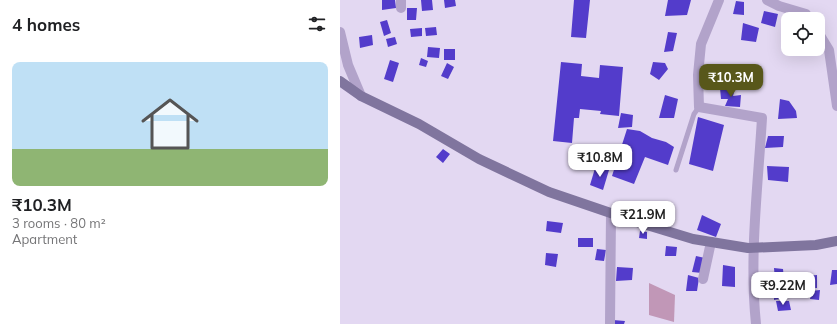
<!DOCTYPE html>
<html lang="en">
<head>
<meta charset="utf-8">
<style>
  :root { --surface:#fff; --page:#f6f6f6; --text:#202124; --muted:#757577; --accent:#58571a }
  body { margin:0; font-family:Mulish,sans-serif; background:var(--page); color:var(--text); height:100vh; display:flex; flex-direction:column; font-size:15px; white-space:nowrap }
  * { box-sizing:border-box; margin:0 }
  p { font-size:13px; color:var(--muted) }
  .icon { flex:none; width:22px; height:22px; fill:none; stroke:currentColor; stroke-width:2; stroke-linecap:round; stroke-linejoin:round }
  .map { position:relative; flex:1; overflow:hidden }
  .panel { display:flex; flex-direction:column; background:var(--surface); width:340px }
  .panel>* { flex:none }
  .tools { position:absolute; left:441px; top:12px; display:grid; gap:8px }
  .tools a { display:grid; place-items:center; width:44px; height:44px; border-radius:8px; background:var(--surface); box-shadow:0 4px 16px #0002; font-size:20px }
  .price { position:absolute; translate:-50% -34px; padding:0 9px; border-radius:8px; background:#fff; color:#222; font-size:13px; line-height:26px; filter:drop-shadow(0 1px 2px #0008) }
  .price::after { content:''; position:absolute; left:50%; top:24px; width:12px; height:9px; margin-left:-6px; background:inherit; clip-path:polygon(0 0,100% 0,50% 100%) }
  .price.on { background:var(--accent); color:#fff }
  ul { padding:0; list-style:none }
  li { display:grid; align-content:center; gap:8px; height:212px; padding:0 12px }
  li span { display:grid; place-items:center; height:124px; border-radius:8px; color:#555 }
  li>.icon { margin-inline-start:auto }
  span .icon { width:72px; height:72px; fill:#fffc; stroke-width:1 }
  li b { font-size:17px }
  h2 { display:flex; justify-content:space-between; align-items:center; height:48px; padding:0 12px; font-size:17px }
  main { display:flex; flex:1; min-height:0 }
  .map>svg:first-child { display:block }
  .green { fill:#c197b7 }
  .building { fill:#533ccb }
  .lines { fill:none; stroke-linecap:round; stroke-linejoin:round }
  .lane { stroke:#b2a3ca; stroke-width:5 }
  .street { stroke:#b2a3ca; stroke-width:10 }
  .secondary { stroke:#80759e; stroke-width:10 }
</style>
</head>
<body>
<main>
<section class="panel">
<h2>4 homes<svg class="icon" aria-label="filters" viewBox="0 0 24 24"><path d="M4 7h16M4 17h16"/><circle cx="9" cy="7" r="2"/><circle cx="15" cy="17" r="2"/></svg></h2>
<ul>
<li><span style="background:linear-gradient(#bfe0f5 70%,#8fb573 0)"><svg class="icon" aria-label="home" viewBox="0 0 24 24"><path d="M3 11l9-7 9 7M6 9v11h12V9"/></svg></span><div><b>₹10.3M</b><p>3 rooms · 80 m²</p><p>Apartment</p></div></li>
</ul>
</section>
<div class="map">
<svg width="497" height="324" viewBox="0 0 497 324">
  <rect width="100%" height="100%" fill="#e3d8f2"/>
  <!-- green -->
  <path class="green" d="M309 283 335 295 334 322 309 315Z"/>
  <!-- building -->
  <path class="building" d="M42 0H55L56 8 42 10Z
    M81 0H92L93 10 82 11Z
    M104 0H115L116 6 105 8Z
    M234 0H250L246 38 231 37Z
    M328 0H351L347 15 325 16Z
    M396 1 404 2V15L393 14Z
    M67 8H77L76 20H67Z
    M424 11 438 14 435 27 421 23Z
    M47 20 51 33 44 36 40 22Z
    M403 23 419 28 416 42 401 40Z
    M96 27 97 35 86 36 85 28Z
    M82 28V36L71 37 70 29Z
    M328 32 337 33 333 51 324 52Z
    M32 35 33 45 20 48 19 37Z
    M55 37 57 44 48 47 46 39Z
    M88 47 100 48 99 58 87 57Z
    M104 49H115V60H104Z
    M81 58 88 61 86 67 79 65Z
    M50 60 59 63 53 82 44 79Z
    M221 62 242 64 241 76 259 78 260 65 283 67 279 116 260 114 261 111 240 109 239 118H234L232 143 213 141Z
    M313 62 325 63 328 69 319 80 310 74Z
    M107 63 114 67 108 79 101 76Z
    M380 88 395 89 393 96 401 95 400 107 385 106 388 99H381Z
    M325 95 338 99 334 118H319Z
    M440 99 449 101 456 111 457 118 438 119Z
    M281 113 293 115 292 127 278 128Z
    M358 117 384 125 373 171 349 164Z
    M287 129 300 131 312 138 326 142 334 147 328 165 305 157 294 184 272 176Z
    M428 136H444L443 147 425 148Z
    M103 149 110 154 103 163 96 157Z
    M256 165 269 170 263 190 250 185Z
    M427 166 449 167 448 182 428 180Z
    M362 215 381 224 376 237 357 230Z
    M207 221 223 223 221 233 206 231Z
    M300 231 307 232V239L299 238Z
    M238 238H253V247H238Z
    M326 246 337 247 336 256H325Z
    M257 249 266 250 264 261 255 260Z
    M206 253 218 254 216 267 205 265Z
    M356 256 365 258 362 273 352 272Z
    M383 265 395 267V287L382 286Z
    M277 267 293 268 292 280 276 281Z
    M434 268 443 269 444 279 435 281Z
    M492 270H497V284L490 285Z
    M348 275 359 278 357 291H346Z
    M477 275V288H469L468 276Z
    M446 289 445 298 434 300V291Z
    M480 290 479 300 470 299 471 291Z
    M436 301H449L451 310 438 311Z
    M273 320 285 321 284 324H273Z"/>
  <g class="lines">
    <!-- lane -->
    <path class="lane" d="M336 170 354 114 359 107"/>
    <!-- street -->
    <path class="street" d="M379 0 361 44 358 75 359 107 422 118C418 186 409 256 416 324
      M427 0 439 6 466 14 469 19
      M61 8V0
      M0 32 8 65 21 96
      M478 32 489 50 497 106
      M363 279 371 242
      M270 324 271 213"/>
    <!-- secondary -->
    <path class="secondary" d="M0 81 21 96 79 124 139 159 209 192 297 222 353 239 408 248 476 245 497 241"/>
  </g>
</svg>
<div class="tools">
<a><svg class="icon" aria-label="locate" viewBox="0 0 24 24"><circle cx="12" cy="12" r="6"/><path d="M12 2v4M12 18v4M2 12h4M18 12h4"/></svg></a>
</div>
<b class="price on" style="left:391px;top:98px">₹10.3M</b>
<b class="price" style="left:260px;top:178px">₹10.8M</b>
<b class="price" style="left:303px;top:235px">₹21.9M</b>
<b class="price" style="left:443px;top:306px">₹9.22M</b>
</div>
</main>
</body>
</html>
